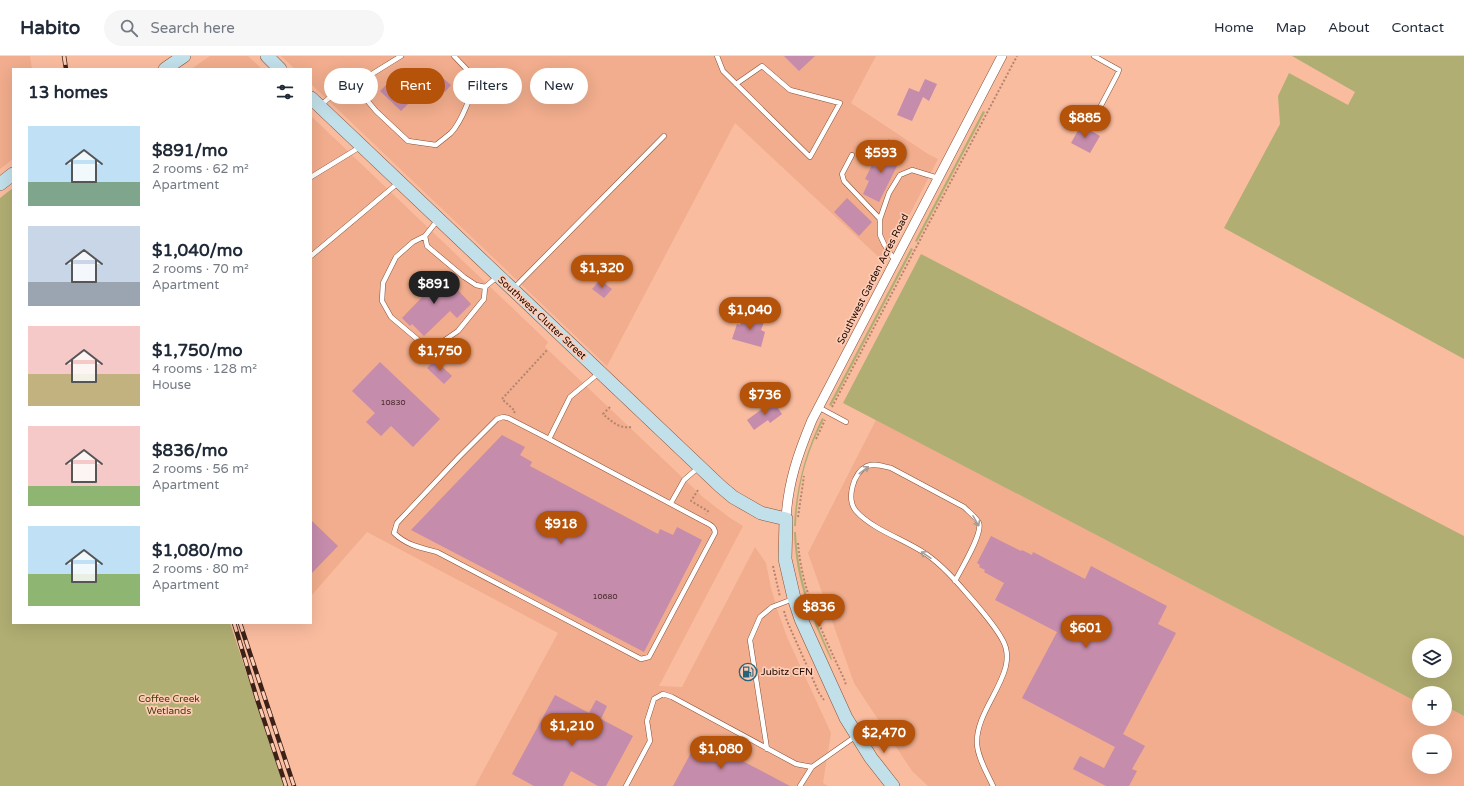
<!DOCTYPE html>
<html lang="en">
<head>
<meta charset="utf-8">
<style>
  :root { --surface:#fff; --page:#f6f6f7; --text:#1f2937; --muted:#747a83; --line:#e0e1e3; --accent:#b45309 }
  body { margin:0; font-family:"Varela Round",sans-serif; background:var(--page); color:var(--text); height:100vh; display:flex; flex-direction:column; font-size:15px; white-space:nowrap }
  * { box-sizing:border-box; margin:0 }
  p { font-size:13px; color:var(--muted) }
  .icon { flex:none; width:22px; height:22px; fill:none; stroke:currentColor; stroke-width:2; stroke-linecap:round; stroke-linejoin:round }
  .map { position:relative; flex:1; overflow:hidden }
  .drawer { position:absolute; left:12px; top:12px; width:300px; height:556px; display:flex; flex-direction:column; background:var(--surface); border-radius:0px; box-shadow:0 4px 16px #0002 }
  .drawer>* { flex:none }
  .top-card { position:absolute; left:324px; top:12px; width:380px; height:36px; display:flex; gap:8px }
  .controls { position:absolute; left:1412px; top:582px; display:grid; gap:8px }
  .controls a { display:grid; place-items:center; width:40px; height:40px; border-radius:50%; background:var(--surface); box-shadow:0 4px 16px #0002; font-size:20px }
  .price { position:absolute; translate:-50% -34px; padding:0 9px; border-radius:14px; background:var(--accent); color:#fff; font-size:13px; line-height:26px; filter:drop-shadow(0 1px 2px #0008) }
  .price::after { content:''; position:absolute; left:50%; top:24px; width:12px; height:9px; margin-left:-6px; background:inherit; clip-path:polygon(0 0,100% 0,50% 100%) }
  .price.selected { background:#222; color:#fff }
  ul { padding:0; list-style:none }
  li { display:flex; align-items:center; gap:12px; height:100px; padding:0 16px }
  li span { display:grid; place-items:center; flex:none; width:112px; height:80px; border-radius:0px; color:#555 }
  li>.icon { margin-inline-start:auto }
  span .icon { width:48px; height:48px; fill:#fffc; stroke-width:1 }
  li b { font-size:17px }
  h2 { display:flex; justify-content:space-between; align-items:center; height:48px; padding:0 16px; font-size:17px }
  .tag { padding:0 14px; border-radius:18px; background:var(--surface); box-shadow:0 4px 16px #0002; font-size:14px; line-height:36px }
  .tag.selected { background:var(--accent); color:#fff }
  header { display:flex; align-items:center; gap:24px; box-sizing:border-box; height:56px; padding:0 20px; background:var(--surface); border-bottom:1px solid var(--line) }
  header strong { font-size:19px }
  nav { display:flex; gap:22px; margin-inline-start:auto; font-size:14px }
  .search { width:280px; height:36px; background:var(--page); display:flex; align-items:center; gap:10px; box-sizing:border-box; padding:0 14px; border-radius:22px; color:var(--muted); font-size:15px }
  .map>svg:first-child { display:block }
  .built { fill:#f1ad8d; fill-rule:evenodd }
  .green { fill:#b1ae73; fill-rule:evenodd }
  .building { fill:#c58cab }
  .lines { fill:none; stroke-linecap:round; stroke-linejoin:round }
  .lane-casing { stroke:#865037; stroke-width:5.5 }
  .street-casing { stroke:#865037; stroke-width:10 }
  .secondary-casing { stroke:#865037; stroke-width:14 }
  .path { stroke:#b5846e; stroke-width:2; stroke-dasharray:2 2; stroke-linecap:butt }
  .lane { stroke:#fff; stroke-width:4.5 }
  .street { stroke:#fff; stroke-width:9 }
  .secondary { stroke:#c2e0ea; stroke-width:13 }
  .rail-casing { stroke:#3b2117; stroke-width:4.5 }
  .rail { stroke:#feccb5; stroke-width:3; stroke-dasharray:9; stroke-linecap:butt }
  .oneway { stroke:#a59d9a }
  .labels { text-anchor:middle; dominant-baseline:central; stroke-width:3.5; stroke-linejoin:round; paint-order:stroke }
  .number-label { font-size:8px; fill:#482a2c }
  .street-label { font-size:10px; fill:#1e0902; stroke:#feccb5 }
  .poi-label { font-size:10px; fill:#1e0902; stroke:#feccb5; text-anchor:start }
  .park-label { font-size:10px; fill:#3f3c09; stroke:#feccb5 }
</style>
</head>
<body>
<header>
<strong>Habito</strong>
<div class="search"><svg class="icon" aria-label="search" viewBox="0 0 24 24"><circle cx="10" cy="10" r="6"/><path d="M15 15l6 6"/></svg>Search here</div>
<nav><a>Home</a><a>Map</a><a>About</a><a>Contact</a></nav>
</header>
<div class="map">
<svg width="1464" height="730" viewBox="0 0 1464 730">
  <rect width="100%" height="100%" fill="#fabc9f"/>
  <!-- built -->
  <path class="built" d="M0 0H30L32 13H13V103L0 113Z
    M210 0H248L262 13H191Z
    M281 0H876L851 47 928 98 938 103 885 207 735 67 607 310 311 28V13H295Z
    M311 60 548 286 545 291 704 442 730 462 743 470 659 630 682 631 755 491 766 507 771 532 778 556 787 581 831 677 823 727 828 730H475L558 577 367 476 311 540Z
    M876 364 1419 647V663H1445V650L1464 660V730H928L912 715 854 627 808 497ZM1419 685H1445V711H1419Z"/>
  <!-- green -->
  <path class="green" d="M1292 0H1464V303L1224 172 1280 68 1278 40 1289 17 1348 49 1355 36Z
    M983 55 985 56 917 186 915 185Z
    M13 132V567H230L284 730H0V142Z
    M911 192 913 193 831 350 829 349Z
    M921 198 1464 480V660L1445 650V637H1419V647L843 347ZM1419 589H1445V615H1419Z
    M822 362 824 363C806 397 797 432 796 470H794C796 431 805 397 822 362Z
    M794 476H796C798 526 813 558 832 603L831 604C810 558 796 527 794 476Z"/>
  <!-- building -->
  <path class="building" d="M784 0H815L799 15Z
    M437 17 451 29 445 36 431 24Z
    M393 22 414 42 401 55 380 35Z
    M925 23 937 28 929 45 923 41 912 65 897 59 909 32 919 36Z
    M1081 69 1100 80 1090 97 1071 87Z
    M888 83 897 87 888 106 897 110 879 146 863 138 869 125 865 123 872 109 876 111Z
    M847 142 872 166 859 180 834 156Z
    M426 215 436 225 434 226 447 239 455 231 471 248 457 262 450 255 424 280 412 268 410 270 402 262 426 237 415 226Z
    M600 224 612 233 604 242 592 233Z
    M744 258 764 266 761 274 765 276 761 291 732 283 737 268 740 269Z
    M435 304 452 320 444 328 427 312Z
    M380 306 440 363 413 391 391 370 381 380 366 366 375 357 352 335Z
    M773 345 782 358 770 367 768 364 754 374 747 364Z
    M502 379 525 391 520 399 532 406 530 410 658 478 660 473 673 479 677 471 702 484 644 596 411 474Z
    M311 464 338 490 311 518Z
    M991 480 1021 495 1022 494 1032 499 1033 496 1085 523 1091 510 1167 550 1158 568 1176 577 1123 678 1145 690 1132 713 1137 715 1129 730H1106L1073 713 1080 700 1104 712 1115 691 1022 642 1057 576 995 544 1004 527 984 516 985 514 979 511 980 509 977 507Z
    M555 639 589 657 596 644 607 650 601 663 633 680 606 730H598L571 715 563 730H534L512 718Z
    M699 682 790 730H673Z"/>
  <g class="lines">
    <defs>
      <path id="lane" d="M717 0 723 15 810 101 840 47 790 34 762 10 736 28
        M1094 0 1119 14 1117 19 1095 61
        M350 24 376 55 408 85 436 89C441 85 446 81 451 77 463 64 471 39 476 23L454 0
        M321 49 350 24 372 18 401 0
        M852 99 842 118 844 125 880 163
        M311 121 360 91
        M437 165 425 180 413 186 396 201 383 227 382 245 391 261 423 288 442 286 458 275 484 243 485 231 497 221
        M425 180 427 190 464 221 476 229 485 231
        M311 200 398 127
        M895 205 884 188 880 179V163L889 137 900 119 912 114 938 122
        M513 233 664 80
        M818 351 846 366
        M549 383 703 465C709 468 715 470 715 477L649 601 641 603 437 496C421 492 406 489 394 477L397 467 459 401 497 363 503 361 508 362 549 383 570 341 599 317
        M671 447 684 424 699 411
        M955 525C961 513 983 478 979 467 976 461 969 456 964 451L891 412C883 410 875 407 867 410 853 417 846 443 856 455 873 474 904 483 926 498 942 509 956 525 969 540 981 554 993 567 1002 583 1022 616 975 651 977 688 978 702 987 717 993 730
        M767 693 750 584 760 561 772 551 793 543
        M626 730 650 685 647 665 654 643 663 638 672 641 796 708 812 711
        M800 730 812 711 856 680"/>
      <path id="street" d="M786 463C788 426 798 398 812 364L1002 0"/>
      <path id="secondary" d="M267 0 280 13
        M165 13 184 0
        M311 42 720 430 733 441 761 457 786 463 785 503 794 542 801 563 846 662 871 702 893 730
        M0 128 13 118"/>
    </defs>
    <!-- lane casing -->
    <use href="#lane" class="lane-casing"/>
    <!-- street casing -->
    <use href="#street" class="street-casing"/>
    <!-- secondary casing -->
    <use href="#secondary" class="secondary-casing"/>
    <!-- path -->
    <path class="path" d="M610 351 603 358C612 366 620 373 631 371
      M832 351 1017 0
      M514 357 515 355 502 343 548 293
      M816 383 825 364
      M698 434 691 445 708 455 706 458
      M798 461 804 420
      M798 487C802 537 824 580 845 625L846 630
      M773 510 780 541
      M784 555 787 565 819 637 824 644"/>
    <!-- lane -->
    <use href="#lane" class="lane"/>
    <!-- street -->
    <use href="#street" class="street"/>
    <!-- secondary -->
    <use href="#secondary" class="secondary"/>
    <defs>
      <path id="rail" d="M64 0 66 13
        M234 567 258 646 286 730
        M240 567 294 730"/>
    </defs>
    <!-- rail casing -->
    <use href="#rail" class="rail-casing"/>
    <!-- rail -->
    <use href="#rail" class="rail"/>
  </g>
  <!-- one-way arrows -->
  <defs><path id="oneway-shaft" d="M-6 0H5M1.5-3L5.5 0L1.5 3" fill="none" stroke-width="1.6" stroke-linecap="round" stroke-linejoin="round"/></defs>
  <g class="oneway">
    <use href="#oneway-shaft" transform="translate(864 414) rotate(-37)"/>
    <use href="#oneway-shaft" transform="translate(976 465) rotate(60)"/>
    <use href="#oneway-shaft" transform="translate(926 499) rotate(-146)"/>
  </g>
  <!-- icons -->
  <defs>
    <symbol id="fuel-ring" viewBox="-11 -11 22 22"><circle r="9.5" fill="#feccb5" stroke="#26647a" stroke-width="1.5"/><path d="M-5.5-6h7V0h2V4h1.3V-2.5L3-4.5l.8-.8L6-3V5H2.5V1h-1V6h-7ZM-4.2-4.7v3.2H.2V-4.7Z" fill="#26647a"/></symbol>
  </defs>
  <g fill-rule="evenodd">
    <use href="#fuel-ring" x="738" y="606" width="20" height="20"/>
  </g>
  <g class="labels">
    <!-- number labels -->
    <g class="number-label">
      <text x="393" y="346">10830</text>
      <text x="605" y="540">10680</text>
    </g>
    <!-- street labels -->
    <g class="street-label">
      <text transform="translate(873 223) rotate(-63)">Southwest Garden Acres Road</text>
      <text transform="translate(542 262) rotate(43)">Southwest Clutter Street</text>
    </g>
    <!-- poi labels -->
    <g class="poi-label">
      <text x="761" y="616">Jubitz CFN</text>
    </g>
    <!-- park labels -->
    <g class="park-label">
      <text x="169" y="643">Coffee Creek<tspan x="169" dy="12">Wetlands</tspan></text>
    </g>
  </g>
</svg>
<div class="controls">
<a><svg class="icon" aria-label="layers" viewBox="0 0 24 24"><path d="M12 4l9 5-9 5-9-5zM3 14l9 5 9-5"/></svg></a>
<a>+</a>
<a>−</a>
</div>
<b class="price" style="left:1085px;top:83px">$885</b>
<b class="price" style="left:881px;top:118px">$593</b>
<b class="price" style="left:602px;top:233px">$1,320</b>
<b class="price selected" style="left:434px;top:249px">$891</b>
<b class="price" style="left:750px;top:275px">$1,040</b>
<b class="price" style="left:440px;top:316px">$1,750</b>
<b class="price" style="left:765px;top:360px">$736</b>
<b class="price" style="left:561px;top:489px">$918</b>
<b class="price" style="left:819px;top:572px">$836</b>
<b class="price" style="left:1086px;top:593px">$601</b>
<b class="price" style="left:572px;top:691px">$1,210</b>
<b class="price" style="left:884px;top:698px">$2,470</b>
<b class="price" style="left:721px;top:714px">$1,080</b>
<div class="top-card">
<a class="tag">Buy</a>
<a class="tag selected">Rent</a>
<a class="tag">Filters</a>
<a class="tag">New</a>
</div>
<section class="drawer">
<h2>13 homes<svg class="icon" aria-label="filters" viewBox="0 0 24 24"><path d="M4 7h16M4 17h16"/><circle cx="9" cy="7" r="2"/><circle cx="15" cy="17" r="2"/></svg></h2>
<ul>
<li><span style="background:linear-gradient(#bfe0f5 70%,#7fa58c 0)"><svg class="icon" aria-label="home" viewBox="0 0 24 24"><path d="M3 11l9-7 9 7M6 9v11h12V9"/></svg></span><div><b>$891/mo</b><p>2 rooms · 62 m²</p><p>Apartment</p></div></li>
<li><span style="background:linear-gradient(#c9d6e8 70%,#9aa5b1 0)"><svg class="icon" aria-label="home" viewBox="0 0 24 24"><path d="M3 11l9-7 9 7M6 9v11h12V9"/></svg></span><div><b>$1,040/mo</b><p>2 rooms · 70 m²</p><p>Apartment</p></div></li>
<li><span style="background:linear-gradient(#f6c9c9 60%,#c2b280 0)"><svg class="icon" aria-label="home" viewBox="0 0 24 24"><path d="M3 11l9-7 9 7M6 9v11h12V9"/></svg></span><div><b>$1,750/mo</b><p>4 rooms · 128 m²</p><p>House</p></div></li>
<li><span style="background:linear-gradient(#f6c9c9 75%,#8fb573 0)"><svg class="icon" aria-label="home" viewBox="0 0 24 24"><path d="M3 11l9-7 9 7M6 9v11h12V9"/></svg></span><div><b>$836/mo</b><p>2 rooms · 56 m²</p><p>Apartment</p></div></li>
<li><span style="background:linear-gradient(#bfe0f5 60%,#8fb573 0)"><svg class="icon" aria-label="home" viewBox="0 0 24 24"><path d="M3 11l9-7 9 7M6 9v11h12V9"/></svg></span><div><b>$1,080/mo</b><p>2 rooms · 80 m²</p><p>Apartment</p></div></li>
</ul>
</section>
</div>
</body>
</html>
